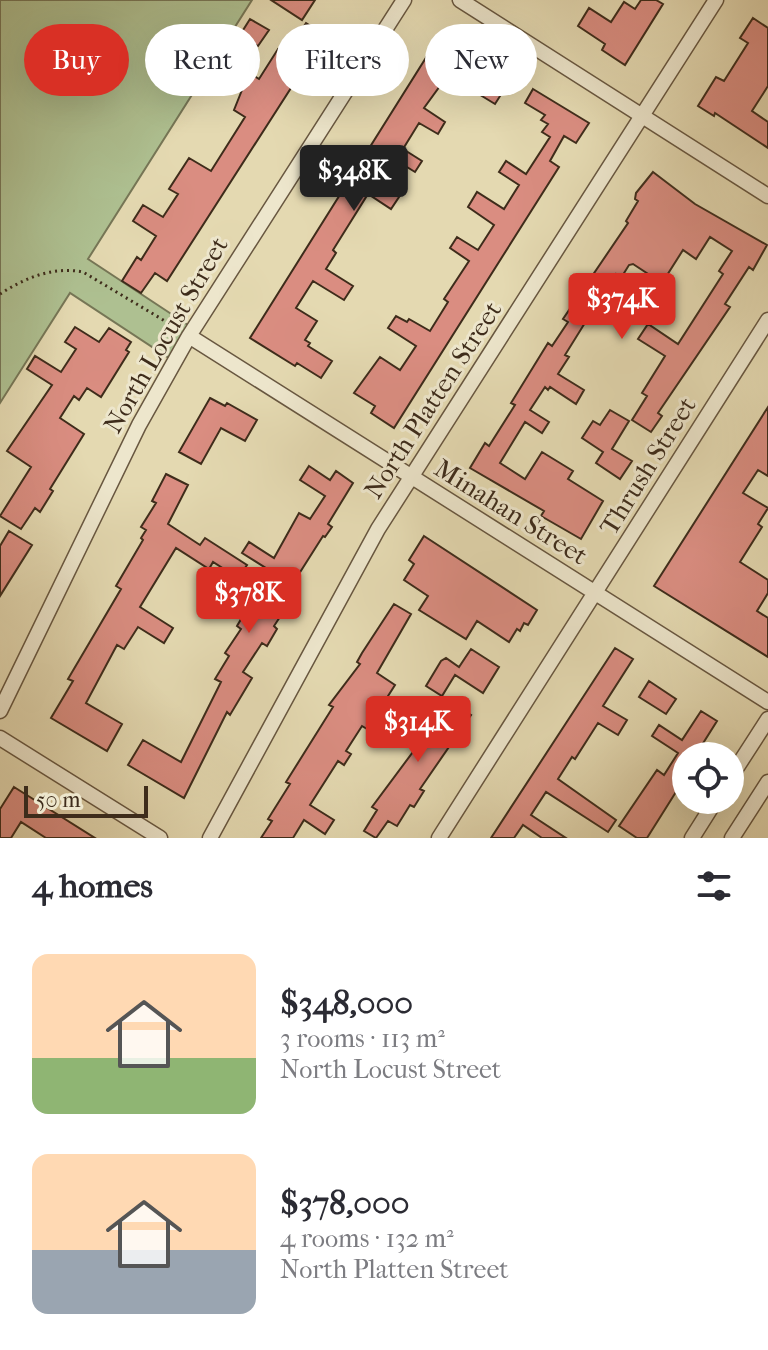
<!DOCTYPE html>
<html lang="en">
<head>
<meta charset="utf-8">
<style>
  :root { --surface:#fff; --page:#f7f7f7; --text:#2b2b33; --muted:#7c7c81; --accent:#d93025 }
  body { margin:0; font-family:"IM FELL French Canon",serif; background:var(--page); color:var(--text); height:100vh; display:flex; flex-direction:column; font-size:30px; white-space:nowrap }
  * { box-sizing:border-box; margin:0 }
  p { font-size:26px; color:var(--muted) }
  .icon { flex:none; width:44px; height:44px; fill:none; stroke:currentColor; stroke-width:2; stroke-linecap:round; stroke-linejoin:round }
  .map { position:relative; height:838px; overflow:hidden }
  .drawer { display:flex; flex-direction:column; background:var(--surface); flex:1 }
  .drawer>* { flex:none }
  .guide { position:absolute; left:24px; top:24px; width:720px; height:72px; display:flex; gap:16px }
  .tools { position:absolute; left:672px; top:742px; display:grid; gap:16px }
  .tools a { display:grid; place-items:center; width:72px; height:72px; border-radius:50%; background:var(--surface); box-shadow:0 8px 32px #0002; font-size:40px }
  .scale { position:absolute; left:24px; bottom:20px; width:124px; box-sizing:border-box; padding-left:8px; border:4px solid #3e2c1b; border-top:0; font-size:22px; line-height:28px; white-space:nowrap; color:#3e2c1b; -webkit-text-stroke:6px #ede6cc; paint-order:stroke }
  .price { position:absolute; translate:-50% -68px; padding:0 18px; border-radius:8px; background:var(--accent); color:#fff; font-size:26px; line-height:52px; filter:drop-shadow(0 2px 4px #0008) }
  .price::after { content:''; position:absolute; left:50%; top:48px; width:24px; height:18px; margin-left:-12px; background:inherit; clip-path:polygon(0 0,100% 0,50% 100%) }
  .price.current { background:#222; color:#fff }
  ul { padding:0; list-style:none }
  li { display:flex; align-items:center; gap:24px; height:200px; padding:0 32px }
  li span { display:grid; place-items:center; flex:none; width:224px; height:160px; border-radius:16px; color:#555 }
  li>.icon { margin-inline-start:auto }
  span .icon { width:96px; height:96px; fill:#fffc; stroke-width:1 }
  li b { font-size:34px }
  h2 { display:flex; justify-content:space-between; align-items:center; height:96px; padding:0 32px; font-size:34px }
  .chip { padding:0 28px; border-radius:36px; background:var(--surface); box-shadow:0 8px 32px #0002; font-size:28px; line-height:72px }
  .chip.current { background:var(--accent); color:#fff }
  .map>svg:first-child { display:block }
  .green { fill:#aec091; stroke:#767656; stroke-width:2 }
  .building { fill:#da8d81; stroke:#3e2c1b; stroke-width:2 }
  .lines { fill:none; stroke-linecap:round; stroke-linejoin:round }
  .minor-casing { stroke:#685740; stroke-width:17 }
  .path { stroke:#3e2c1b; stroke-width:3; stroke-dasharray:2 4; stroke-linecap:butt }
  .minor { stroke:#ede6cc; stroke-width:14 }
  .labels { text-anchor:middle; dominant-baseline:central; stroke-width:6; stroke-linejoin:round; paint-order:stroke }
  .street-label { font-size:26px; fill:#3e2c1b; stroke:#ede6cc }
</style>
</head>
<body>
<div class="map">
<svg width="768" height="838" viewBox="0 0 768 838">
  <rect width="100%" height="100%" fill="#e4d9b1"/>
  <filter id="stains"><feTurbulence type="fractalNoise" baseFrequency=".0025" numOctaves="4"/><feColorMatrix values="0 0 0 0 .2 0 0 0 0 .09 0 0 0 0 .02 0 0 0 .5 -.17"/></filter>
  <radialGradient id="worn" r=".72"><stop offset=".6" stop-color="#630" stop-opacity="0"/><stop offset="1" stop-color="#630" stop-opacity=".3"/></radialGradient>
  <!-- green -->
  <path class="green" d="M0 0H252L88 259 194 329 175 362 70 293 0 403Z"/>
  <!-- building -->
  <path class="building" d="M271 0H315L302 20Z
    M641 0H656L663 4 625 65 602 50 605 44 578 26 589 8 611 22 624 2 635 9Z
    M753 18 768 28V86L752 111 768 122V148L715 113 714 116 698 106 716 77 724 81 748 43 740 38Z
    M250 19 269 30 258 46 240 35Z
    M306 23 325 35 167 281 155 273 141 293 122 281 137 257 141 260 156 236 133 221 143 205 163 217 178 194 169 189 189 158 211 171 245 117 234 110 242 90 236 86 246 71 259 79 278 49 286 54Z
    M450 34 469 46 424 108 445 122 438 134 419 123 403 149 422 161 415 172 389 156 376 178 401 194 391 209 368 194 333 250 336 253 326 269 353 286 344 300 313 281 296 308 317 321 305 340 310 343 308 346 332 361 321 378 297 363 295 366 250 338 439 37 445 41Z
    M491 71 509 82 495 104 477 93Z
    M533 89 589 123 576 143 564 136 550 161 559 167 394 428 371 413 375 406 354 393 380 357 400 370 416 346 388 328 396 316 407 322 409 319 430 331 448 302 444 299 469 261 450 248 457 237 478 250 494 225 468 207 477 192 504 209 519 185 499 172 506 161 526 174 550 137 542 132 548 124 541 120 545 115 525 103Z
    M653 172 695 204 767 245 753 270 749 267 725 304 730 307 658 413 662 416 651 432 632 420 647 396 642 393 665 356 638 339 648 324 678 344 723 274 719 271 732 251 710 237 696 259 683 250 662 283 633 264 629 265 621 278 616 274 588 318 565 355 569 357 558 374 584 390 576 404 550 387 548 390 545 387 530 410 549 422 542 433 525 422 500 463 525 479 542 452 573 471 568 479 603 501 581 539 541 516 544 511 470 468 485 443 489 446 515 405 511 403 548 343 552 346 568 322 563 319 628 223 626 221 638 201 635 199 636 193Z
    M75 327 99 342 109 328 131 342 126 350 129 352 101 397 87 388 79 400 74 396 60 418 84 434 50 489 53 491 40 512 35 508 21 529 0 516 31 467 7 451 52 385 27 369 35 356 61 372 76 349 65 342Z
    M210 398 225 406 227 403 257 420 245 441 221 428 201 464 179 452Z
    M768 407V476L758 470 743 493 768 508 758 524 762 527 740 562 768 580V593L757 611 768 618V657L654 586Z
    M610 410 629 421 612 449 632 461 620 479 596 463 603 452 582 438 593 421 600 425Z
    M309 466 330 480 336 471 353 483 328 524 332 527 325 537 323 536 285 596 291 600 274 626 277 629 267 646 262 643 243 672 252 678 230 715 227 712 184 798 128 765 143 740 181 762 221 682 215 679 229 656 225 653 241 629 237 626 247 609 253 613 277 575 242 553 249 542 274 558 299 513 310 519 325 496 300 480Z
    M166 474 188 485 168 524 200 545 205 538 247 565 238 578 213 562 209 569 176 548 140 607 173 628 164 643 138 627 124 649 117 645 86 703 122 724 107 751 51 718 73 681 68 679 121 589 116 586 143 540 141 538 146 530 141 527 156 503 152 501Z
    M9 531 32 545 0 596V546Z
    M424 536 537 610 528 625 524 623 520 631 517 629 509 642 477 621 466 639 419 610 428 596 404 580 414 564 409 560Z
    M394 604 411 614 377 673 395 685 367 729 362 726 346 751 351 754 344 765 338 761 310 805 334 820 325 834 304 820 293 838H261L272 821 268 819 290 784 286 782 333 707 329 705 360 664 357 662 362 653Z
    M615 648 633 659 603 706 627 720 618 735 598 723 575 759 572 757 558 779 616 820 608 832 546 792 531 815 566 838H542L523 825 514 838H491Z
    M471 649 499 667 483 693 455 675 442 696 426 686 441 661 446 658 459 667Z
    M649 681 676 699 666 714 639 697Z
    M442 696 471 715 420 789 424 791 414 807 410 805 397 826 388 821 376 838 364 831 377 810 372 807 424 737 408 727 415 716 425 722Z
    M701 711 717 721 695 756H686V776L647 838H637L619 826 657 770 664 775 678 753 652 736 659 725 682 740Z
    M14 787 95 838H46L21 822 11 838H0V809Z"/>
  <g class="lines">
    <defs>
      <path id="minor" d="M460 0 768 196
        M189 336 768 702
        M0 711 139 425 189 336 404 0
        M0 738 160 838
        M730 778 768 719
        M210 838 378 529 716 0
        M439 838 768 320
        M692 838 716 800
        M732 838 768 782"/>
    </defs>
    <!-- minor casing -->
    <use href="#minor" class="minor-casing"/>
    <!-- path -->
    <path class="path" d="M0 294C25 278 53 266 83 272L175 327"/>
    <!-- minor -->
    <use href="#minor" class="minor"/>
  </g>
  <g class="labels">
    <!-- street labels -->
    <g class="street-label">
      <text transform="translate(166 335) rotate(-60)">North Locust Street</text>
      <text transform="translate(433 400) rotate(-57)">North Platten Street</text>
      <text transform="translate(648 466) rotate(-58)">Thrush Street</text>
      <text transform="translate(511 512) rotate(32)">Minahan Street</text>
    </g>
  </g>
  <rect width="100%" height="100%" filter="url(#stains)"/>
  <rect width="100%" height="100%" fill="url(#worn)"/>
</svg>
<div class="tools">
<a><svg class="icon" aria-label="locate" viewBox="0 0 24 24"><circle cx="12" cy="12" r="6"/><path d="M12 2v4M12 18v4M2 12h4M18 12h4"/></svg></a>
</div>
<div class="scale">50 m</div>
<b class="price current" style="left:354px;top:213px">$348K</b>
<b class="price" style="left:622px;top:341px">$374K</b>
<b class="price" style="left:249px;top:635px">$378K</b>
<b class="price" style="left:418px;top:764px">$314K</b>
<div class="guide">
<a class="chip current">Buy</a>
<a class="chip">Rent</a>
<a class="chip">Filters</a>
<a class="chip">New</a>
</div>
</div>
<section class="drawer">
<h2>4 homes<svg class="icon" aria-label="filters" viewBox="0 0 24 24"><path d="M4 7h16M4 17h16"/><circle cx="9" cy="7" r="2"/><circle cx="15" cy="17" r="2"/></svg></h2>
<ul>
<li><span style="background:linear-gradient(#ffd9b3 65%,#8fb573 0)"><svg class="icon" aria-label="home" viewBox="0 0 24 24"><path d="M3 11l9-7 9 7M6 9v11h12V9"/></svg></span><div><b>$348,000</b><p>3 rooms · 113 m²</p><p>North Locust Street</p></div></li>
<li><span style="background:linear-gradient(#ffd9b3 60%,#9aa5b1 0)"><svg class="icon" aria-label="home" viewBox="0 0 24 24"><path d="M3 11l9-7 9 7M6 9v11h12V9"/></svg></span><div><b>$378,000</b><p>4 rooms · 132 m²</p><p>North Platten Street</p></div></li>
</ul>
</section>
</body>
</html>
